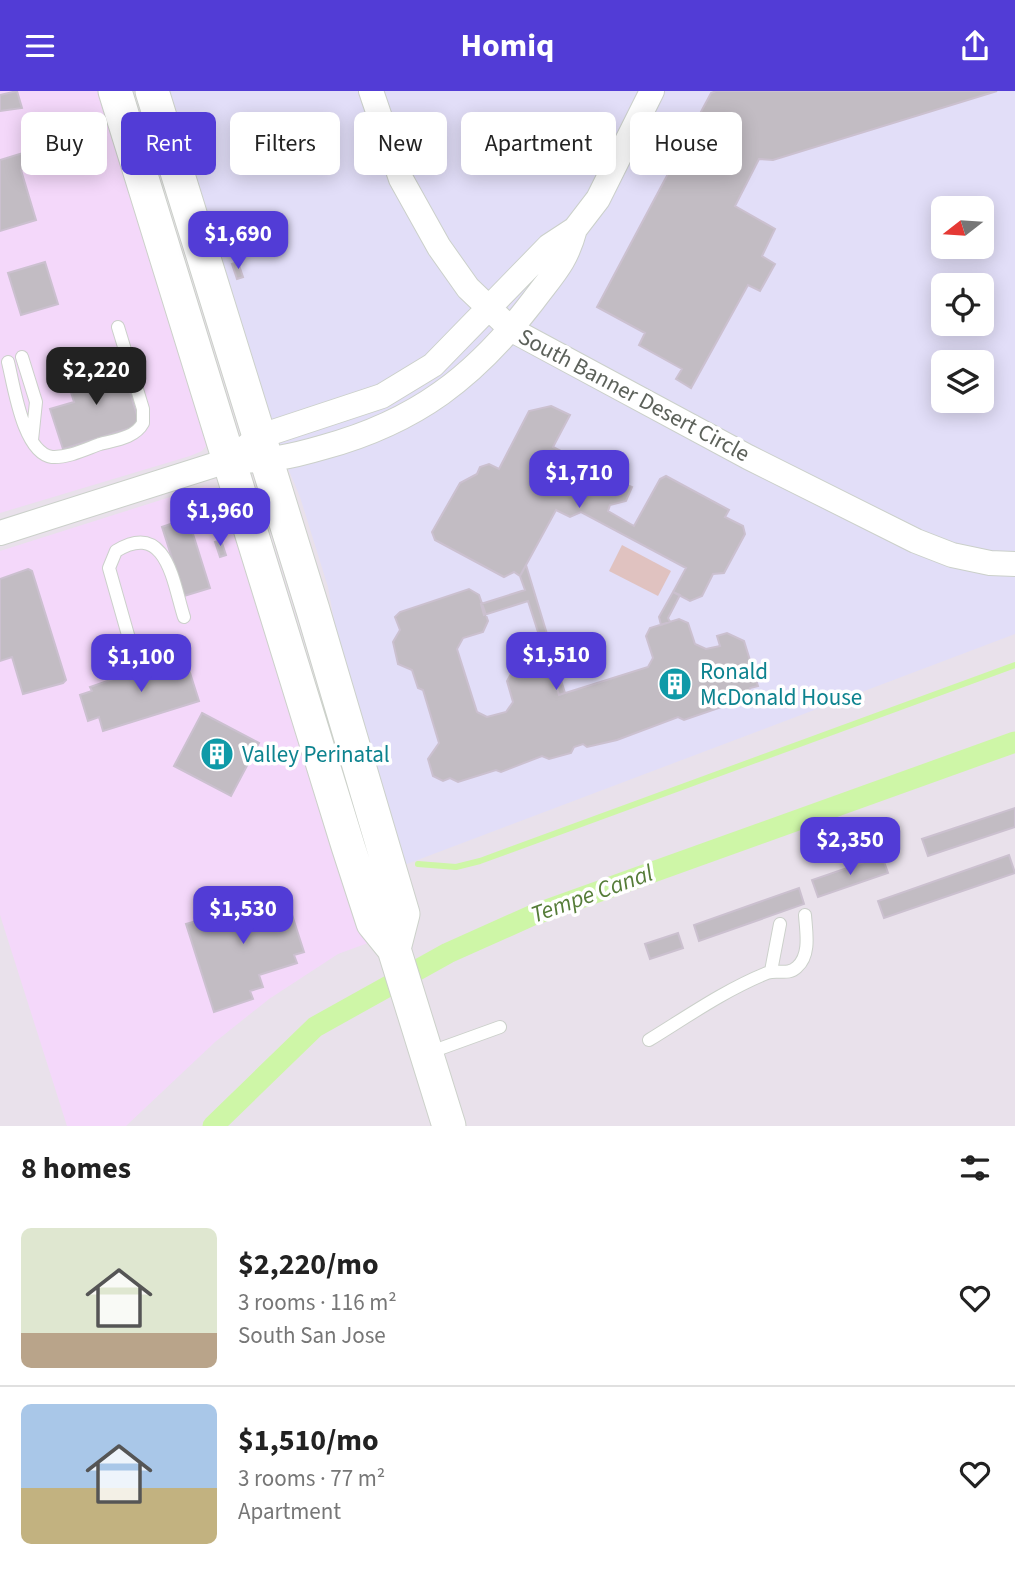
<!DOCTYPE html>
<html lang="en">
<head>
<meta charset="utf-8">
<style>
  :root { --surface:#fff; --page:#f6f6f6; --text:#222; --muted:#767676; --line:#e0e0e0; --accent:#523cd6 }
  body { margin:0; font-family:"Source Sans 3",sans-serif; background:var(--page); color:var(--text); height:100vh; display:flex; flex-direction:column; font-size:26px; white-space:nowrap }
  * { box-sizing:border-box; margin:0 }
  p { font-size:23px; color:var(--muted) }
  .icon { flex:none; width:38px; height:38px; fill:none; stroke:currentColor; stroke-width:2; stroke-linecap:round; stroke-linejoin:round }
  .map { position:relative; height:1035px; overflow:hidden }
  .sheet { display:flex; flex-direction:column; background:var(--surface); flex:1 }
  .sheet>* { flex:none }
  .guide { position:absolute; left:21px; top:21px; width:973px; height:63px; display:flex; gap:14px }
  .needle { width:46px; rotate:253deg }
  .controls { position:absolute; left:931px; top:105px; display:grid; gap:14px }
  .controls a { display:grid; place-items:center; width:63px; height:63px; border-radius:10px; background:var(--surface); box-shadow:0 4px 18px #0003; font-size:35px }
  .price { position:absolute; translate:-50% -60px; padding:0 16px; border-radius:14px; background:var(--accent); color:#fff; font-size:23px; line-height:46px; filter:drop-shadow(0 2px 4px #0008) }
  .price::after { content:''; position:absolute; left:50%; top:42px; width:21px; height:16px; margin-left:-10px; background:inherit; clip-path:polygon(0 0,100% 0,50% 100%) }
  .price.on { background:#222; color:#fff }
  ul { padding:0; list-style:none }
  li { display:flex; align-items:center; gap:21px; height:175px; padding:0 21px }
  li+li { border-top:2px solid var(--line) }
  li span { display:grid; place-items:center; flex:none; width:196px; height:140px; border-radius:10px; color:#555 }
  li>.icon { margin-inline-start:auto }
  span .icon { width:84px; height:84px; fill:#fffc; stroke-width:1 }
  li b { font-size:30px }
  h2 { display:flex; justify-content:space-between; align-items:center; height:84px; padding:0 21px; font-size:30px }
  .pill { padding:0 24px; border-radius:10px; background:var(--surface); box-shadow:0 4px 18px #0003; font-size:24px; line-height:63px }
  .pill.on { background:var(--accent); color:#fff }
  header { display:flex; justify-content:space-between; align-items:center; height:91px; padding:0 21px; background:var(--accent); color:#fff; font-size:32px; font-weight:700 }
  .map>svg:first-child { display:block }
  .commercial { fill:#f4d8fa }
  .medical { fill:#e2def8; fill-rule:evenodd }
  .green { fill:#e0c2c0 }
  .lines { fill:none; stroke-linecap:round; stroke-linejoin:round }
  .stream { stroke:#cef6a7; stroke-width:6 }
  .canal { stroke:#cef6a7; stroke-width:21 }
  .building { fill:#c2bcc3; stroke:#cbc0cf; stroke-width:2 }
  .service-casing { stroke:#cbd0ca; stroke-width:14 }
  .minor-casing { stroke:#cbd0ca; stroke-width:26 }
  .secondary-casing { stroke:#ccd1ca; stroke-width:35 }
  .service { stroke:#fff; stroke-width:12 }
  .minor { stroke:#fff; stroke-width:24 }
  .secondary { stroke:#fff; stroke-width:33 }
  .labels { text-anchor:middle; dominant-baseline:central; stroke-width:7; stroke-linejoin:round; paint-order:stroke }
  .street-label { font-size:23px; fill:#5c615a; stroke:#fff }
  .culture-label { font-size:23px; fill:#0d838f; stroke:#fff; text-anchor:start }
  .water-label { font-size:24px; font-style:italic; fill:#557c38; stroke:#fff }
</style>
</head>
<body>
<header><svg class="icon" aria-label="menu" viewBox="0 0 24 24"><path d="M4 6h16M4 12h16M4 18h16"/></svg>Homiq<svg class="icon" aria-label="share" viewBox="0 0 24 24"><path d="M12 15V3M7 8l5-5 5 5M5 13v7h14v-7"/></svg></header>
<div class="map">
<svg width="1015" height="1035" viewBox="0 0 1015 1035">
  <rect width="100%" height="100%" fill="#e9e1eb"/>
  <!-- commercial -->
  <path class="commercial" d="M0 0H106L210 350 202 360 190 365 0 422Z
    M205 395 225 398 231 407 368 852 338 863 269 908 215 951 126 1035H67L0 824V460Z"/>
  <!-- medical -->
  <path class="medical" d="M161 0H1015V543L399 776 347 600 328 496 300 406 255 298ZM943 117H982V156H943ZM943 194H982V233H943ZM943 271H982V310H943Z"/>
  <!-- green -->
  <path class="green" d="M622 454 671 480 658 505 609 480Z"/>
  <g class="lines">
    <!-- stream -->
    <path class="stream" d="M418 773 456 776 480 770 1015 574"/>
    <!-- canal -->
    <path class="canal" d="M213 1035 315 936 448 862 533 824 1015 651"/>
  </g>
  <!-- building -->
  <path class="building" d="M17 0 22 17 0 20V4Z
    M716 0H997L773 69 759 68 735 115 775 138 762 165 775 173 760 200 748 194 691 297 676 288 682 278 639 254 645 242 597 216 711 2Z
    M23 62 28 77 21 79 36 129 0 140V69Z
    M45 171 58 213 21 224 8 182Z
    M238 171 243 186 237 188 232 173Z
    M120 269 140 334 63 358 50 318 74 311 67 288Z
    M551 315 570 324 553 356 609 385 614 376 627 382 622 392 632 396 626 410 610 414 608 420 634 435 660 388 666 385 729 419 725 426 743 435 745 443 724 482 713 483 702 505 690 510 673 501 686 477 581 421 570 426 556 419 520 485 514 481 504 486 435 449 432 441 460 392 477 383 480 376 489 373 499 378 529 320Z
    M188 427 210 497 184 505 162 436Z
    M221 449 226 464 220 466 215 451Z
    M526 474 565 602 559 604 551 577 544 574 547 569 528 510 484 524 481 513 525 499 520 485Z
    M28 478 32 480 66 589 63 592 23 603 12 566 0 570V488Z
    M469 498 479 504 488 530 483 541 463 547 457 558 477 621 487 626 506 621 513 611 507 590 512 581 539 571 551 577 559 604 648 576 653 567 646 545 650 537 679 528 688 532 695 553 706 558 720 555 717 545 727 542 744 550 758 595 750 597 746 605 730 613 684 629 678 626 617 649 587 656 583 653 574 656 571 662 549 668 542 665 501 681 496 679 458 691 450 687 443 690 433 685 428 668 439 652 423 599 418 597 412 579 398 573 393 551 400 539 395 526 400 521Z
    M673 501 680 504 668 527 670 531 661 534 659 526Z
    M184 563 199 610 103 640 99 626 88 630 80 604 92 600 90 596Z
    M202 622 259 652 231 705 174 675Z
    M1015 717V736L928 765 922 748Z
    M1009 764 1015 782 884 827 878 810Z
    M882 765 888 782 818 806 812 789Z
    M799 797 804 813 699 850 694 834Z
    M285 802 304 861 294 864 297 872 259 884 263 896 250 900 253 908 214 921 186 833 200 829 197 820 242 805 245 815Z
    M678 842 683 857 650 868 645 853Z"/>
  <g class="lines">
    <defs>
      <path id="service" d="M22 266 36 311 32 349
        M8 271C14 295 23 362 52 366 68 367 86 358 100 353 115 349 135 347 143 332V318L118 236
        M128 544 109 477 116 460C167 429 173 492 184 526
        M771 880 780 833
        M649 949C688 925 725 899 767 882 777 878 788 885 797 876 811 864 806 840 805 824
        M428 962 500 936"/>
      <path id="minor" d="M371 0 401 88 439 156 468 197 512 239 748 366 916 450 952 464 990 472 1015 473
        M247 355 258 346 382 305 433 274 549 155 575 138 598 108 652 0
        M0 442 230 369C266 371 290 366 324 356 416 331 475 286 533 210 553 183 566 172 575 138"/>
      <path id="secondary" d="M115 0 348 755 373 832 394 858 449 1035
        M152 0 313 519 403 823 394 858"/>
    </defs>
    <!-- service casing -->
    <use href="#service" class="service-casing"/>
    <!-- minor casing -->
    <use href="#minor" class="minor-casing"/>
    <!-- secondary casing -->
    <use href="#secondary" class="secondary-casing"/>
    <!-- service -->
    <use href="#service" class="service"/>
    <!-- minor -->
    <use href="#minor" class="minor"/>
    <!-- secondary -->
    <use href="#secondary" class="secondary"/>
  </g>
  <!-- icons -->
  <defs>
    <symbol id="building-disc" viewBox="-11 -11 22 22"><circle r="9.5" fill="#0f9aa8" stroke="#fff"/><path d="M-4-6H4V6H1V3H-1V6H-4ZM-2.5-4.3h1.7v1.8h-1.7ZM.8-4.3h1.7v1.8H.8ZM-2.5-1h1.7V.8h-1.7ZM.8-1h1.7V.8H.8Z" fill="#fff"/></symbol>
  </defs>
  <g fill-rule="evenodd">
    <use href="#building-disc" x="656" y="574" width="38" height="38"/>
    <use href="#building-disc" x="198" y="644" width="38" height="38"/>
  </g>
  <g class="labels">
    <!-- street labels -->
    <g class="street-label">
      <text transform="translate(634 304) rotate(28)">South Banner Desert Circle</text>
    </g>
    <!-- culture labels -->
    <g class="culture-label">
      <text x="700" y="580">Ronald<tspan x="700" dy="26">McDonald House</tspan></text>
      <text x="242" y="663">Valley Perinatal</text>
    </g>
    <!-- water labels -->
    <g class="water-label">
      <text transform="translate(592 803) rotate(-20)">Tempe Canal</text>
    </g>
  </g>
</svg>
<div class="controls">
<a><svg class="needle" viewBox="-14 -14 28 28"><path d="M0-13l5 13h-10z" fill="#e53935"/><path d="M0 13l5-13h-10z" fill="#767676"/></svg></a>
<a><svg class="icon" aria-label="locate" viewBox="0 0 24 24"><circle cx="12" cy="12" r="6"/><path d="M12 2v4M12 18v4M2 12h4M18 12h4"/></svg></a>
<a><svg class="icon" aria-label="layers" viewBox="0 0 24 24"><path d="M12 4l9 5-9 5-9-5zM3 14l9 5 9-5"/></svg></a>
</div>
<b class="price" style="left:238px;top:180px">$1,690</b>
<b class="price on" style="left:96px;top:316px">$2,220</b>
<b class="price" style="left:579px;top:419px">$1,710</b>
<b class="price" style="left:220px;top:457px">$1,960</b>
<b class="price" style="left:556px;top:601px">$1,510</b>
<b class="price" style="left:141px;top:603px">$1,100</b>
<b class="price" style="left:850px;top:786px">$2,350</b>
<b class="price" style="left:243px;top:855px">$1,530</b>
<div class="guide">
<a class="pill">Buy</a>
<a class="pill on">Rent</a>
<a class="pill">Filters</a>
<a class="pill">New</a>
<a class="pill">Apartment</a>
<a class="pill">House</a>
</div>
</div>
<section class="sheet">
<h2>8 homes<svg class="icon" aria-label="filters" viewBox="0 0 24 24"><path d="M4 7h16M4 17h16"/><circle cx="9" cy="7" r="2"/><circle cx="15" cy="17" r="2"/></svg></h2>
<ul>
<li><span style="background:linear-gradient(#dfe7d0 75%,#b9a48a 0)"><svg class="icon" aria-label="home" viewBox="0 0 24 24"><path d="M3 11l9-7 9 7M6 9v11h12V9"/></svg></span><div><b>$2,220/mo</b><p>3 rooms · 116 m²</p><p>South San Jose</p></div><svg class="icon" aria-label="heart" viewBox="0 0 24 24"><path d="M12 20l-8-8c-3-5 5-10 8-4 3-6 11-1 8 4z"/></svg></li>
<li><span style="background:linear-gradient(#a9c7e8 60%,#c2b280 0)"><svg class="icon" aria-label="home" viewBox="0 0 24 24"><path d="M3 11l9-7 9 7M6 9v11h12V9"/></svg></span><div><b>$1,510/mo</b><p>3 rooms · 77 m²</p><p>Apartment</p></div><svg class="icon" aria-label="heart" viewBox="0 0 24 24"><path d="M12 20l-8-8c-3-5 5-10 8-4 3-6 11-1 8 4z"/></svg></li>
</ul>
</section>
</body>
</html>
